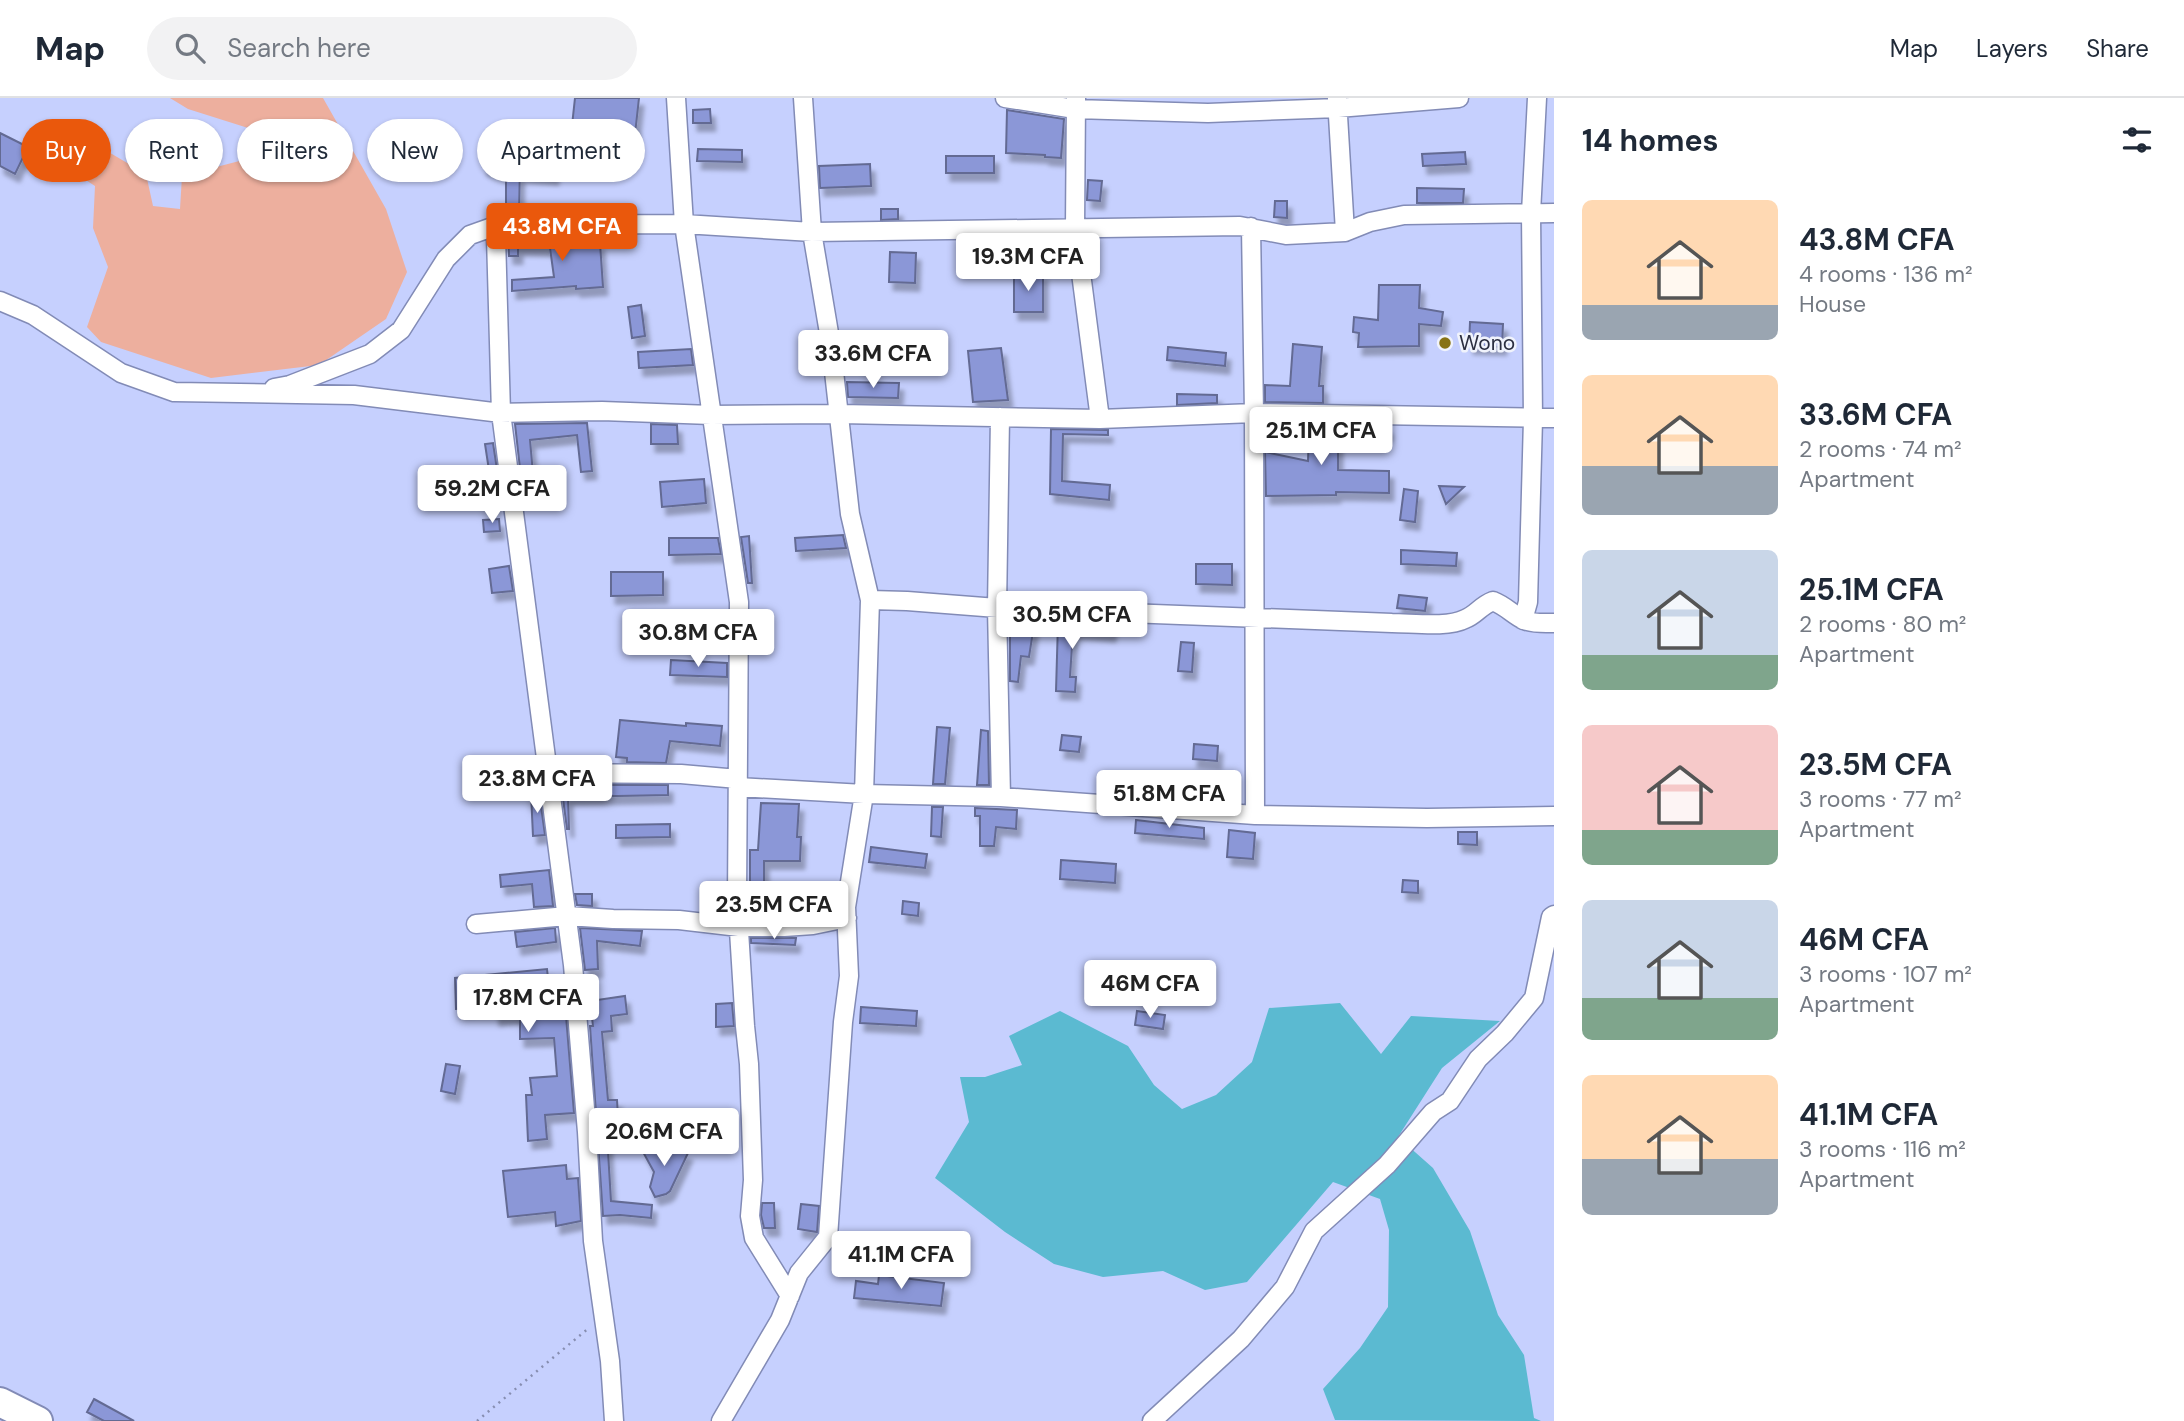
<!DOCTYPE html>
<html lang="en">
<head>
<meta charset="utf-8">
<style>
  :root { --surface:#fff; --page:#f2f2f3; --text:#1f2937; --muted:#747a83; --line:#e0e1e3; --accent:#ea580c }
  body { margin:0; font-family:"DM Sans",sans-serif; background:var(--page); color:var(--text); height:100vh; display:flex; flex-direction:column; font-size:26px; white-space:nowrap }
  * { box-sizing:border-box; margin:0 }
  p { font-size:23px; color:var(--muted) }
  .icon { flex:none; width:38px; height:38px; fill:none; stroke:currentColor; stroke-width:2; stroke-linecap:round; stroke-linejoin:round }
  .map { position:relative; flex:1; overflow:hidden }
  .sheet { display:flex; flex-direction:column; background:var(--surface); width:630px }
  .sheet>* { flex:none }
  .banner { position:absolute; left:21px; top:21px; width:665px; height:63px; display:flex; gap:14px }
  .price { position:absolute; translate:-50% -60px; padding:0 16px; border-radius:7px; background:#fff; color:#222; font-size:23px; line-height:46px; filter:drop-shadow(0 2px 4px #0008) }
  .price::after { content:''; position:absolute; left:50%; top:42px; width:21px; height:16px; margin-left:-10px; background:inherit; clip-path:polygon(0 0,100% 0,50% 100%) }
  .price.current { background:var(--accent); color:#fff }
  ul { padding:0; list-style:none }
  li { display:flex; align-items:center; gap:21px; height:175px; padding:0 28px }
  li span { display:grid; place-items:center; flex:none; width:196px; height:140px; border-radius:10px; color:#555 }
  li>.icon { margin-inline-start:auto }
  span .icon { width:84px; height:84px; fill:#fffc; stroke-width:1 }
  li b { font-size:30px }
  h2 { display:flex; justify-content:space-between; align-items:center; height:84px; padding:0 28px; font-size:30px }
  .pill { padding:0 24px; border-radius:32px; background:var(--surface); box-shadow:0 2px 5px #0004; font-size:24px; line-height:63px }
  .pill.current { background:var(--accent); color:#fff }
  header { display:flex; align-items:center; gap:42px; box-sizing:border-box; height:98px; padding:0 35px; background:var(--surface); border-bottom:2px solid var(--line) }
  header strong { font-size:33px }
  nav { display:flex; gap:38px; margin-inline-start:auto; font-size:24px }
  .search { width:490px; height:63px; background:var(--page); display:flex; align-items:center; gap:18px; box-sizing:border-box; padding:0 24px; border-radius:38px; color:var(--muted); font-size:26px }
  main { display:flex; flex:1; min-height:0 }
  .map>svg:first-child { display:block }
  .green { fill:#edaf9e }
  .water { fill:#5bbad1 }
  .building { fill:#8b97d7; stroke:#636a93; stroke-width:2; filter:url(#shadow) }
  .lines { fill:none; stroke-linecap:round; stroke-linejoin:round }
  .minor-casing { stroke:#828bb6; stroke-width:21 }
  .primary-casing { stroke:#828bb6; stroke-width:32 }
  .path { stroke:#878eb1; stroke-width:2.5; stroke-dasharray:2 5; stroke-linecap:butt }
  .minor { stroke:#fff; stroke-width:18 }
  .primary { stroke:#fff; stroke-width:28 }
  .poi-dot { fill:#877214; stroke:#f0f3fc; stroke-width:2.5 }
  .labels { text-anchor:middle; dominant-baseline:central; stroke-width:5; stroke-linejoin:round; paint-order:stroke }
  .poi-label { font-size:21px; fill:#2b2e40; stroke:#f0f3fc; text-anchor:start }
</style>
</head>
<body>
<header>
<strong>Map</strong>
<div class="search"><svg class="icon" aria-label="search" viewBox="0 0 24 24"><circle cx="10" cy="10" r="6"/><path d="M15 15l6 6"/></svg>Search here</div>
<nav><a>Map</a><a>Layers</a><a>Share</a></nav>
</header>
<main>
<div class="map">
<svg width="1554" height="1323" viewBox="0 0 1554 1323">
  <defs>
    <filter id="shadow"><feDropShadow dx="4.5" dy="8" stdDeviation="2" flood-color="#0004"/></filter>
  </defs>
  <rect width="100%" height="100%" fill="#c6d0fe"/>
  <!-- green -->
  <path class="green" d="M170 0H323L386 111 407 174 386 221 319 267 211 280 101 244 87 229 108 169 93 130 95 88 50 59 70 24 100 49 146 76 153 108 180 111 182 78 247 61 267 36 188 11Z"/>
  <!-- water -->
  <path class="water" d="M1340 905 1381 956 1411 918 1500 923 1442 970 1398 1039 1433 1070 1470 1133 1498 1217 1524 1257 1534 1320 1541 1323 1335 1322 1323 1291 1360 1250 1388 1209 1389 1132 1380 1101 1333 1084 1247 1184 1205 1192 1163 1173 1103 1179 1054 1166 1005 1134 935 1080 969 1024 960 979H985L1022 967 1009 938 1060 913 1128 948 1154 987 1182 1011 1216 997 1252 964 1269 910Z"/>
  <!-- building -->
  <path class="building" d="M575 0H639L633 54 570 46Z
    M710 11 711 25H693V12Z
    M1007 12 1064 21 1061 60 1045 59V57L1006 55Z
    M0 35 28 49 15 76 0 68Z
    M698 51 742 52V64L697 63Z
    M1465 54 1466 66 1423 68 1422 56Z
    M946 58H994V75H946Z
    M484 64 520 66 519 116H506V76L483 69Z
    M523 64 555 67 554 79 522 76Z
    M870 66 871 88 820 90 819 68Z
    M1088 82 1102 83 1100 103 1087 102Z
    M1417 90 1464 91 1463 105H1417Z
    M1275 103H1287V120L1274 119Z
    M881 111H898V121L881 122Z
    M508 138H575V144L600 145 603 189 576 191V188L512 193V182L554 179 550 150 518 149V158H509Z
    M890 154 916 155 915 185 889 184Z
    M1014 175H1043V214H1014Z
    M1379 187H1420L1419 210 1443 214 1441 228 1419 226V248L1358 249 1359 235 1353 234 1354 219 1378 222Z
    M641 207 645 238 632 240 628 209Z
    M1470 224 1503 226 1502 249 1469 248Z
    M1293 246 1322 249 1319 288H1323V305L1265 304V287L1290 288Z
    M1168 249 1226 255 1225 268 1167 262Z
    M1001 250 1008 302 973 304 968 253Z
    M691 251 693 267 639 270 638 254Z
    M847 284 899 285 898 300 848 299Z
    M1177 296 1217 297V305L1177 307Z
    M587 325 592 373 581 374 577 337 530 342 534 387 522 388 515 326Z
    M651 326 677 327 678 346H651Z
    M1265 327 1388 329V335L1338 334V372L1389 373V395L1336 394V397L1266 398 1265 354 1308 363 1309 332 1265 331Z
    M1051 331 1108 332V337L1063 336 1062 383 1110 387 1109 402 1050 396Z
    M493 345 498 378 490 379 485 346Z
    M704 381 706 405 662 409 660 384Z
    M1439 388 1464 389 1446 406Z
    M1404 391 1418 393 1415 424 1400 422Z
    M499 421 500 433 484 434 483 422Z
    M843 437 846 450 796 453 795 440Z
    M749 438 752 485H748L741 439Z
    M669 440H718L721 456 669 457Z
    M1401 452 1457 455 1456 468 1401 466Z
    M1196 466H1232V487L1196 486Z
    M509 468 513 493 492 495 489 471Z
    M611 474H663V497L611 498Z
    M1399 497 1427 500 1425 513 1397 510Z
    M1010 522 1032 523V526L1034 527 1029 559 1021 558 1018 584 1010 583Z
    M1058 524 1113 526 1111 536 1073 532 1070 579H1076L1075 594 1056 593Z
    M1181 544 1194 545 1192 574 1178 573Z
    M671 562 727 565V579L670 577Z
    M620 622 686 628V625L722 628 720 648 670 643 666 665 627 664V660L616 659Z
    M937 629 950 630 945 686H933Z
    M981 632 988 633 989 687H977Z
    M1062 637 1081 639 1079 654 1060 652Z
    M1194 646 1218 648 1217 663 1193 661Z
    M566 687H668V697L568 699 569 731H567L562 693H566Z
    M539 694 545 737 533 738 531 695Z
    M761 705 799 706 797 739H801L800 763H764V789H750V752H758Z
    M932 709H943L941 739 931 738Z
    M975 710 1017 712 1016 731 996 729 994 748H980V718H975Z
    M1136 722 1204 730V741L1135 735Z
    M670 726V739L616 740V727Z
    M1229 732 1255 735 1253 761 1227 759Z
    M1458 734H1477V747L1458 746Z
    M871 749 927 756 925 770 869 764Z
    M1061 762 1116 766 1115 785 1060 781Z
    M549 772 553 808 534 809 532 786 501 789 500 777Z
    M1403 782 1418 783V795L1402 794Z
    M575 796H592V808L577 807Z
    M903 803 919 805 918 818 902 816Z
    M555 830 556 844 517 849 515 834Z
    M580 830 642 833 640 848 597 843 598 871 585 872Z
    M751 840H796L795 847 751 845Z
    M547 871 551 906H565L574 1015 545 1017 547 1041 528 1043 526 997H532L530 980 557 978 554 940 520 941V917L495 920 494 909 456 911 455 880Z
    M625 898 627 916 611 918 612 933 602 934 608 1002H617L618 1018 606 1020 611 1103 652 1107 651 1120 620 1117 603 1118 590 928H593L590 903Z
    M732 905 734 928 716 929V906Z
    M861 909 917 913 916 928 860 925Z
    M1137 913 1165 917 1163 931 1135 927Z
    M446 966 460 968 455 996 441 993Z
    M656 1047 688 1055 670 1093 666 1096 655 1099 650 1089 654 1074 643 1054Z
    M566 1067 567 1081 578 1080 581 1123 556 1128 555 1114 508 1119 503 1073Z
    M762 1105H774L775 1130H764L761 1117Z
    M801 1106 819 1108 817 1134 798 1131Z
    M879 1177 944 1185 941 1208 854 1200 856 1183 878 1186Z
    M94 1301 134 1323H104L87 1314Z"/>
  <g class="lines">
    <defs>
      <path id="minor" d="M676 0 684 126 739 504 737 801 745 928 749 966 753 1082 750 1118 754 1140 790 1198
        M1005 0 1075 11 1208 15 1338 10 1459 0
        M1076 1 1075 129 1100 321
        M1337 1 1345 134
        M498 127 496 139 501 315 602 313 711 317 840 316 1100 321 1254 315 1554 320
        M1251 129 1254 315 1255 717
        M0 203 33 217 121 275 174 294 354 297 501 315 573 867 587 1034 593 1143 610 1263 614 1323
        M274 290 290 287 370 256 401 232 446 161 470 137 498 127 684 126 812 134 1240 128 1286 137 1345 134 1370 124 1404 117 1554 115
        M1000 319 997 510 1001 699
        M870 502 907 503 997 510 1392 525C1412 525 1448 530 1465 521 1476 517 1480 508 1493 503 1506 508 1513 517 1524 522 1533 526 1544 525 1554 525
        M1523 522 1528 504 1533 321 1531 115 1537 0
        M546 675 681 676 738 681
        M738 689 864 696 1001 699 1255 717 1427 720 1554 718
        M476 826 567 818 613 821 679 822 739 829H784L813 827 847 820
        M721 1323 780 1222 799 1175 828 1139 843 924 849 878 846 809 864 696 870 502 850 416 831 247 812 134 803 0
        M1152 1323 1241 1241 1285 1189 1314 1133 1387 1067 1433 1014 1450 1003 1478 961 1505 935 1534 900 1551 819 1554 817"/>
      <path id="primary" d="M0 1304 38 1323"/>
    </defs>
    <!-- minor casing -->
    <use href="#minor" class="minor-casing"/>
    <!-- primary casing -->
    <use href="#primary" class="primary-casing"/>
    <!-- path -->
    <path class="path" d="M477 1323 590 1229"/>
    <!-- minor -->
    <use href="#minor" class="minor"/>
    <!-- primary -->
    <use href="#primary" class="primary"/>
  </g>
  <!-- markers -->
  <circle class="poi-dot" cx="1445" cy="245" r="7"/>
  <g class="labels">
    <!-- poi labels -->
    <g class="poi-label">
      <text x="1459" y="245">Wono</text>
    </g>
  </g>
</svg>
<b class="price current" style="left:562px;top:165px">43.8M CFA</b>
<b class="price" style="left:1028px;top:195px">19.3M CFA</b>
<b class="price" style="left:873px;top:292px">33.6M CFA</b>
<b class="price" style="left:1321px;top:369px">25.1M CFA</b>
<b class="price" style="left:492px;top:427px">59.2M CFA</b>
<b class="price" style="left:1072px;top:553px">30.5M CFA</b>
<b class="price" style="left:698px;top:571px">30.8M CFA</b>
<b class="price" style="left:537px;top:717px">23.8M CFA</b>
<b class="price" style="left:1169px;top:732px">51.8M CFA</b>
<b class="price" style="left:774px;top:843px">23.5M CFA</b>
<b class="price" style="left:1150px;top:922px">46M CFA</b>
<b class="price" style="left:528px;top:936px">17.8M CFA</b>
<b class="price" style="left:664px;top:1070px">20.6M CFA</b>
<b class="price" style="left:901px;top:1193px">41.1M CFA</b>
<div class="banner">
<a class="pill current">Buy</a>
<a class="pill">Rent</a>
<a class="pill">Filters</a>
<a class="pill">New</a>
<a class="pill">Apartment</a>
</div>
</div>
<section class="sheet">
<h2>14 homes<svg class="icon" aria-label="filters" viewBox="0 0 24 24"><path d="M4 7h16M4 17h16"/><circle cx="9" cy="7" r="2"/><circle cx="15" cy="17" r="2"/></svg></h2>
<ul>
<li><span style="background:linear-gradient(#ffd9b3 75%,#9aa5b1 0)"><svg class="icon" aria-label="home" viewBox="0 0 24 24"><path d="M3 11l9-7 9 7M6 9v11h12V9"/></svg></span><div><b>43.8M CFA</b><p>4 rooms · 136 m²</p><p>House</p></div></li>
<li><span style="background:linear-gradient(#ffd9b3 65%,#9aa5b1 0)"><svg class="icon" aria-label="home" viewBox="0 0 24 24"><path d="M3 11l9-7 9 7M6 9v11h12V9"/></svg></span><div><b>33.6M CFA</b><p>2 rooms · 74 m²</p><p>Apartment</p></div></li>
<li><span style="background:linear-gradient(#c9d6e8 75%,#7fa58c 0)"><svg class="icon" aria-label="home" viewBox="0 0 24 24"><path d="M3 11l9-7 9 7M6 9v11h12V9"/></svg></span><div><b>25.1M CFA</b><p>2 rooms · 80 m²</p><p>Apartment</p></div></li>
<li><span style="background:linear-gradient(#f6c9c9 75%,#7fa58c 0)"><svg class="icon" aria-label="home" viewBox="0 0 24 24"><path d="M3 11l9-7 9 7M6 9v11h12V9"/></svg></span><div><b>23.5M CFA</b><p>3 rooms · 77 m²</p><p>Apartment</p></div></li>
<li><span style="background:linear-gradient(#c9d6e8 70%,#7fa58c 0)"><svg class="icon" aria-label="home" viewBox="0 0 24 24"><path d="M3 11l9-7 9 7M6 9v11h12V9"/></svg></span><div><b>46M CFA</b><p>3 rooms · 107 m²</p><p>Apartment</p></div></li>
<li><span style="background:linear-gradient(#ffd9b3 60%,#9aa5b1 0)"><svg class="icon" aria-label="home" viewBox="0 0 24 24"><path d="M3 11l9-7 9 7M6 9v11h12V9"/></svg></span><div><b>41.1M CFA</b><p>3 rooms · 116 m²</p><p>Apartment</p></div></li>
</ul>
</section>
</main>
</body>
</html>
